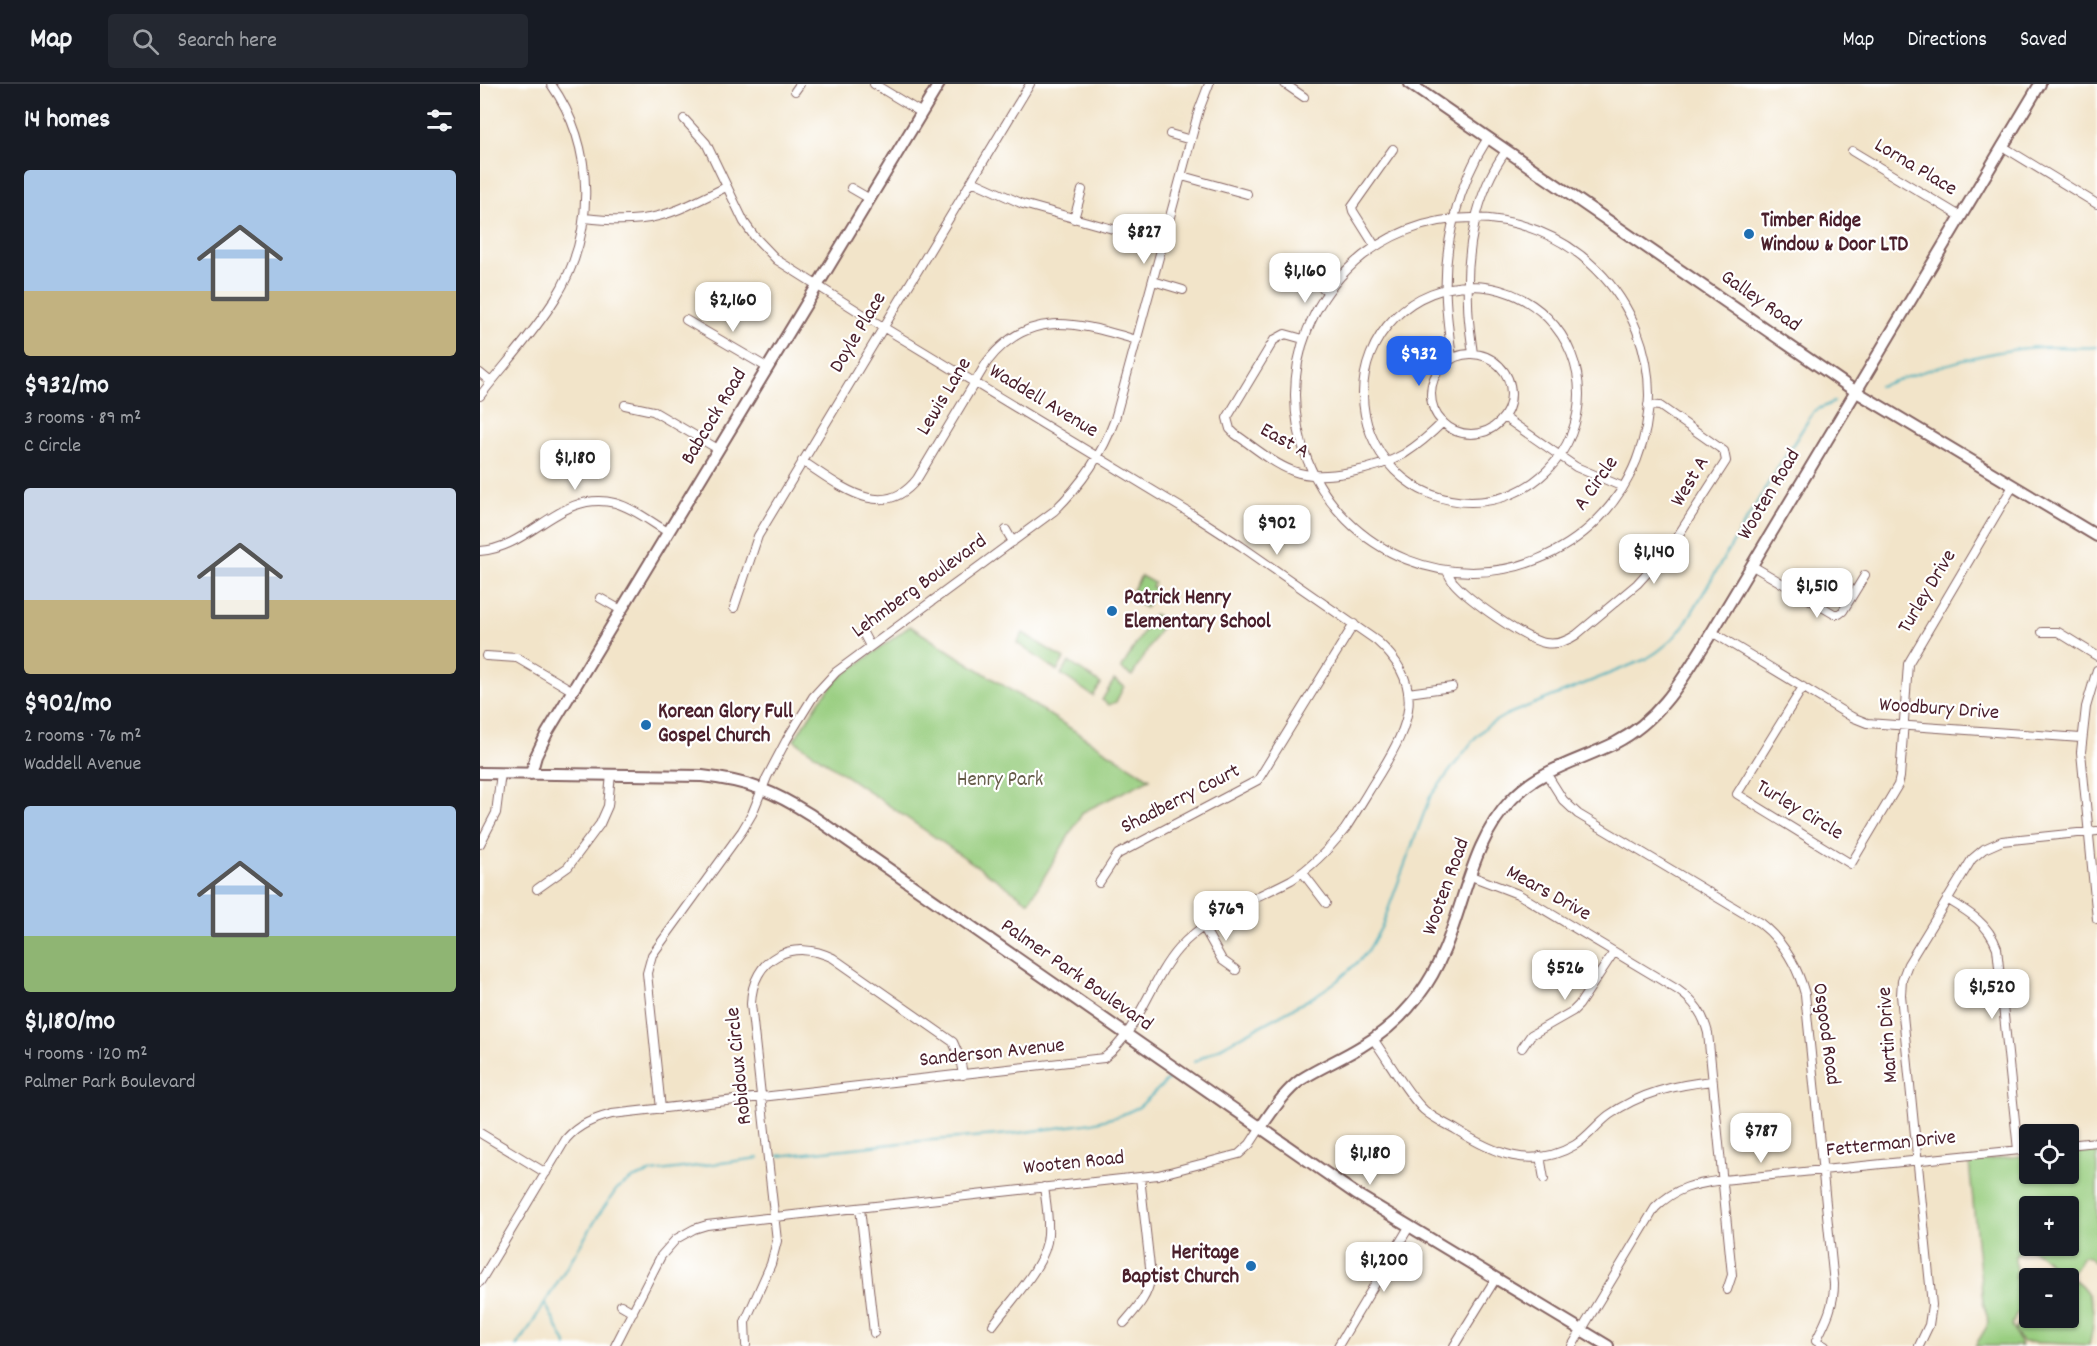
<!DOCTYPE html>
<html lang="en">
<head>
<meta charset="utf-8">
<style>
  :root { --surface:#171b24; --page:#242831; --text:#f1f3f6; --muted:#9ea1a6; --line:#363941; --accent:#2563eb }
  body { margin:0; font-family:Dekko,sans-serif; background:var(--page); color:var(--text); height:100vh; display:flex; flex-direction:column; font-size:22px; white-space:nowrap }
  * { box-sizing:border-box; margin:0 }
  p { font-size:20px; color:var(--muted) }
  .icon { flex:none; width:33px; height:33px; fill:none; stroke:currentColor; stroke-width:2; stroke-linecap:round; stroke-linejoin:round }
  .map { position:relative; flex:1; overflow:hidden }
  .drawer { display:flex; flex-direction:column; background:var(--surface); width:480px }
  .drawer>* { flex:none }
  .buttons { position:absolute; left:1539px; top:1040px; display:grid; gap:12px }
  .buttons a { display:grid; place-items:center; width:60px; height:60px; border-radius:6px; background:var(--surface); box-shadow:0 2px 4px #0004; font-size:30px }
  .price { position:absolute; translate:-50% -51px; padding:0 14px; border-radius:12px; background:#fff; color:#222; font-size:20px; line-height:39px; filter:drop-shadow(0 2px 3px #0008) }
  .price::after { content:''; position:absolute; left:50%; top:36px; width:18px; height:14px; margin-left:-9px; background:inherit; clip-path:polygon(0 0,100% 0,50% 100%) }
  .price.on { background:var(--accent); color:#fff }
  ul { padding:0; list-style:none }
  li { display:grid; align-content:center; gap:12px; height:318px; padding:0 24px }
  li span { display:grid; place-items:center; height:186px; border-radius:6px; color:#555 }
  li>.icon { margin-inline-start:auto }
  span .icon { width:108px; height:108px; fill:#fffc; stroke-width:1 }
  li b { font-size:26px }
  h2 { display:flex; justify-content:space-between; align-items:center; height:72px; padding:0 24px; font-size:26px }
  header { display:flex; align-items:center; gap:36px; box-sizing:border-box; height:84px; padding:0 30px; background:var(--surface); border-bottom:2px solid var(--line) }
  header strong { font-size:28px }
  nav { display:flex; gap:33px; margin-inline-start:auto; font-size:21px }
  .search { width:420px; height:54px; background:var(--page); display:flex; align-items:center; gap:15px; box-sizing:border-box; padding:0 21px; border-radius:6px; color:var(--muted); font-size:22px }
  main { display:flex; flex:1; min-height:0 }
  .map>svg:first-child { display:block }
  .green { fill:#99ce80; stroke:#727656; stroke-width:1.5; fill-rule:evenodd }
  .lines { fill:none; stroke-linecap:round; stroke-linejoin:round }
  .stream { stroke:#3cacba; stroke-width:2 }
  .street-casing { stroke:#856462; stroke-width:10 }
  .secondary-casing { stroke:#856462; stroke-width:14 }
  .street { stroke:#fff; stroke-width:8 }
  .secondary { stroke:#fff; stroke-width:10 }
  .poi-dot { fill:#1f6fb2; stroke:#fff; stroke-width:2 }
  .labels { text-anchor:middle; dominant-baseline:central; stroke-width:4.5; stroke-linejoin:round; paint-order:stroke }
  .street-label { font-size:21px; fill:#4a1f2b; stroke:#fff }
  .poi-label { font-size:21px; font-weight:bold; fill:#4a1f2b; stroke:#fff; text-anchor:start }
  .park-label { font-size:21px; fill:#665c49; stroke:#fff }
</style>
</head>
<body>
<header>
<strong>Map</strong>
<div class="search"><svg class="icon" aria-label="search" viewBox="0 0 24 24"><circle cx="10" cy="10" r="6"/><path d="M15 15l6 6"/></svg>Search here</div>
<nav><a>Map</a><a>Directions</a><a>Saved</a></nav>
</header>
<main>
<section class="drawer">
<h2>14 homes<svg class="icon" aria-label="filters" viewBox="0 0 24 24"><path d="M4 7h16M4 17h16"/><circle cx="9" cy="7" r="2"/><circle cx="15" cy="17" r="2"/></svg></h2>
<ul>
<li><span style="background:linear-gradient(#a9c7e8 65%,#c2b280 0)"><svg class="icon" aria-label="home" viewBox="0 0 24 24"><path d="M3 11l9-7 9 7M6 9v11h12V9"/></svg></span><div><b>$932/mo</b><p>3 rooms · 89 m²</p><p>C Circle</p></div></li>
<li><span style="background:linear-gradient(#c9d6e8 60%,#c2b280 0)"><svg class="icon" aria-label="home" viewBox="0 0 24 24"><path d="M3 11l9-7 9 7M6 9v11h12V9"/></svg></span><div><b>$902/mo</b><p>2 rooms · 76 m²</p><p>Waddell Avenue</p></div></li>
<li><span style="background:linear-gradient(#a9c7e8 70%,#8fb573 0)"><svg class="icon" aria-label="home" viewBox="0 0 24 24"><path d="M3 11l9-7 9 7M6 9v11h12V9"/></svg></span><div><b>$1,180/mo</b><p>4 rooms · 120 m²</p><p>Palmer Park Boulevard</p></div></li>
</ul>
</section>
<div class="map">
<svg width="1617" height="1262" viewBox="0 0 1617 1262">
  <rect width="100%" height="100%" fill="#fff"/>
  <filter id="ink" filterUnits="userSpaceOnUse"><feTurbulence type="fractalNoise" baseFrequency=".0167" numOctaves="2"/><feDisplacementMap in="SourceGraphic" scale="12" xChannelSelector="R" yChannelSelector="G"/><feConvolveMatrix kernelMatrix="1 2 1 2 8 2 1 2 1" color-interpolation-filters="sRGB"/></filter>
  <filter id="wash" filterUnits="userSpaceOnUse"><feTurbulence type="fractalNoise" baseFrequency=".008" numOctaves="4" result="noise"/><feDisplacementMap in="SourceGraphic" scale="24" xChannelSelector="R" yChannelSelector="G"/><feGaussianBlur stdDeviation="1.35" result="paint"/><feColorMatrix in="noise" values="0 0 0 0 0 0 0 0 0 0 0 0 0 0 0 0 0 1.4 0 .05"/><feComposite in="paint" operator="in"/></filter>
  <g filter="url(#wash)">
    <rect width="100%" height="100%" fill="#f2e4c9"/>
    <!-- green -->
    <path class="green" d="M661 492 674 499 672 503 676 506 666 524 648 514Z
      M674 530 685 537 652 592 641 585Z
      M430 542 670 695 603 728 549 818 314 656 340 616 358 595Z
      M543 549 584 575 577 587 537 559Z
      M589 578 621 600 613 612 581 590Z
      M634 596 644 602 636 618 629 621 622 616Z
      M1617 1064V1178H1613L1609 1173 1603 1172 1595 1185 1585 1191C1616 1204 1617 1231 1609 1261L1542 1258 1535 1248 1549 1214 1550 1233H1588V1194H1558L1559 1190 1569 1188 1582 1190C1569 1182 1559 1162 1542 1165L1535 1173 1537 1206C1543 1213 1542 1220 1541 1228L1536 1230 1532 1241 1541 1262H1495L1509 1239 1503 1218 1489 1078 1549 1071 1550 1089H1588L1589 1067ZM1550 1122H1588V1161H1550Z"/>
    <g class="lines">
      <!-- stream -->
      <path class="stream" d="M1399 302C1448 286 1497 269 1547 264 1570 261 1594 265 1617 263
        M714 978 835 912 857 897 880 876 889 865 902 842 950 713 995 654 1007 642 1026 631 1166 575C1182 566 1194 555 1205 540L1286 403 1334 327 1354 318
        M298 1072 440 1057 531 1050 612 1039 639 1032 659 1023 689 995
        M65 1219 87 1262
        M36 1262 45 1251 120 1129 137 1105 152 1095 172 1088 279 1074"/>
    </g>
  </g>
  <g filter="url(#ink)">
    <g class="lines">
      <defs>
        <path id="street" d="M394 0 442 29
          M805 0 824 13
          M315 7 320 0
          M690 50 711 56
          M1522 62 1617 120
          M1372 67 1480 132
          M702 92 767 110
          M492 97 543 120 683 159
          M371 104 390 115
          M815 311a177 177 0 1 1 354 0a177 177 0 1 1-354 0Z
          M105 134C169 142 190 131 246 103
          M594 135 602 106
          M895 162 873 127 872 123 913 65
          M673 197 703 206
          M835 198 847 207
          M883 310a108 108 0 1 1 216 0a108 108 0 1 1-216 0Z
          M206 236 288 284
          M823 255 805 250 794 256 747 334 750 345 755 350C774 363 792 379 813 387 842 398 898 385 924 370 938 361 951 350 963 338
          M993 270C991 253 988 236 988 219 986 168 995 109 1026 67
          M951 310a40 40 0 1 1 80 0a40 40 0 1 1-80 0Z
          M972 275C970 256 967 236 966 216 963 161 978 100 1008 54
          M0 289 11 298
          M0 312C25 280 54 249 75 215 116 149 116 64 71 0
          M145 321 173 327 238 365
          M1024 333 1096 383 1143 403
          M322 377C357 399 402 440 437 395L507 278C550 222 600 240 657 256
          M526 446 533 458
          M0 467C51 464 81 405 135 419 154 424 172 439 188 448
          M1271 481 1354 530H1359L1363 527 1385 491
          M967 487C969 491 971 496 974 499 988 515 1045 556 1065 559 1076 561 1087 557 1096 551L1157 500 1190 464 1246 377 1244 367 1180 322 1168 321
          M120 514 141 526
          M254 524 278 452 550 0
          M1232 548 1372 633 1387 639 1601 654
          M1562 548H1578L1617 572
          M383 549 390 562
          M6 572 37 574 93 607
          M1617 586 1606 623 1601 668 1617 835
          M1323 603 1257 710 1371 780 1418 701 1420 693 1428 580 1533 402
          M928 609 972 603
          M1066 689 1083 716 1098 730 1280 839C1303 857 1317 881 1325 910L1354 1200C1354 1222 1346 1237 1336 1257L1345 1262
          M0 760 16 729 21 689
          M823 789 846 819
          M991 792 1038 810 1198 906C1215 918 1223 930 1228 949L1252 1191 1247 1206
          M619 799 638 770 778 696 874 540
          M57 805 88 783 120 740 128 722 131 690
          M1467 815C1489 828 1508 839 1517 864L1538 1066
          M723 842 742 876 756 886
          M893 955C908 975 926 1009 944 1026 953 1034 964 1039 975 1045 1013 1069 1051 1087 1095 1061 1108 1053 1117 1040 1129 1031 1160 1009 1195 1001 1232 997
          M1042 964 1051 951 1093 927 1099 921 1134 868
          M181 1025 167 889 172 871 262 747 272 730 287 693 307 655 333 613 356 588 574 427C602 400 622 371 635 335L719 26 729 0
          M0 1049 66 1089
          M1588 1061 1617 1058
          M1060 1072 1064 1095
          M380 1124 394 1249
          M0 1198 86 1055C99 1040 114 1035 132 1030L624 974C659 947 670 897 698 865 727 832 773 816 811 796 832 783 849 765 865 745 877 727 888 708 900 689 930 640 947 602 897 557L761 462 710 429 403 243 297 176 274 152 264 138 226 59 204 35
          M141 1221 153 1228
          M644 1239C657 1224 668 1213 671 1192L660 1093
          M513 1241C531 1216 567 1181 568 1150 569 1134 566 1118 564 1103
          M266 1261 265 1238 291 1180 297 1157 271 920C272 873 313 854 353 874L473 958 480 974 483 991
          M135 1262 181 1172 196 1155 214 1145 227 1141 295 1133 678 1091 759 1070 770 1060 781 1043
          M858 1262 929 1143
          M974 1262 1016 1194
          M1092 1262 1175 1124C1196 1103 1215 1100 1243 1096L1550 1065
          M1439 1262 1449 1241 1452 1221 1421 911 1422 896 1428 880 1492 775 1504 765 1522 757 1617 747"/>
        <path id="secondary" d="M930 0 1375 307 1617 452
          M0 689 222 692C268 697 293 707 331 731L876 1110 1128 1262
          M51 690 56 672 67 649 459 0
          M781 1043C793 1026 805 1007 822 995 841 983 863 974 882 962 904 949 923 932 939 911 984 853 981 768 1032 715 1060 685 1099 677 1135 659 1182 635 1205 591 1232 548L1560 0"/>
      </defs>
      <!-- street casing -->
      <use href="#street" class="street-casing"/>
      <!-- secondary casing -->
      <use href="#secondary" class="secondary-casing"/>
      <!-- street -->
      <use href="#street" class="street"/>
      <!-- secondary -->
      <use href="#secondary" class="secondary"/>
    </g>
  </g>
  <!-- markers -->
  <g class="poi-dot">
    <circle cx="1269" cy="150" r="6"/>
    <circle cx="632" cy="527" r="6"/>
    <circle cx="166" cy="641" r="6"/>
    <circle cx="771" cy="1182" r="6"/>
  </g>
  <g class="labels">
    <!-- street labels -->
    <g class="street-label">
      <text transform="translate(1435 84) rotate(31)">Lorna Place</text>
      <text transform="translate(1280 218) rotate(35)">Galley Road</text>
      <text transform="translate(379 249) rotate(-59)">Doyle Place</text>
      <text transform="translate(465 313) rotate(-59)">Lewis Lane</text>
      <text transform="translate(563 318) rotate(31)">Waddell Avenue</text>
      <text transform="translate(235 333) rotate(-59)">Babcock Road</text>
      <text transform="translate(804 358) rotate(29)">East A</text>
      <text transform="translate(1211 398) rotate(-59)">West A</text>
      <text transform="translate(1117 400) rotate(-55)">A Circle</text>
      <text transform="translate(1290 411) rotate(-59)">Wooten Road</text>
      <text transform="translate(440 503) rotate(-36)">Lehmberg Boulevard</text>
      <text transform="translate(1448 508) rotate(-59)">Turley Drive</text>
      <text transform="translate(1459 626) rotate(4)">Woodbury Drive</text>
      <text transform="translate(701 716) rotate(-27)">Shadberry Court</text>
      <text transform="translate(1319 727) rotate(31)">Turley Circle</text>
      <text transform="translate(967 803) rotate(-70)">Wooten Road</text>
      <text transform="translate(1068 810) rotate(29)">Mears Drive</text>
      <text transform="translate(596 892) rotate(35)">Palmer Park Boulevard</text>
      <text transform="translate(1345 950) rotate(82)">Osgood Road</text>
      <text transform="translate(1409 951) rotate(-94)">Martin Drive</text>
      <text transform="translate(512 970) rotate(-6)">Sanderson Avenue</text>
      <text transform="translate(260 982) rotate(-96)">Robidoux Circle</text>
      <text transform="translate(1411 1061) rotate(-6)">Fetterman Drive</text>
      <text transform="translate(594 1080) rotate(-6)">Wooten Road</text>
    </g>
    <!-- poi labels -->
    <g class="poi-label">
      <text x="1281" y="138">Timber Ridge<tspan x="1281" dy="24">Window &amp; Door LTD</tspan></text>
      <text x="644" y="515">Patrick Henry<tspan x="644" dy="24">Elementary School</tspan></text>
      <text x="178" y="629">Korean Glory Full<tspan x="178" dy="24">Gospel Church</tspan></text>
      <text x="759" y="1170" text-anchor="end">Heritage<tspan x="759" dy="24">Baptist Church</tspan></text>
    </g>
    <!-- park labels -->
    <g class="park-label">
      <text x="520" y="697">Henry Park</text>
    </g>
  </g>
</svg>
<div class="buttons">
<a><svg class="icon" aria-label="locate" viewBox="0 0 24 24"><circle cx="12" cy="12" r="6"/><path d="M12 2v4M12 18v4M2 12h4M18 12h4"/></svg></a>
<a>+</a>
<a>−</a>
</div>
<b class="price" style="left:664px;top:181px">$827</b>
<b class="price" style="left:825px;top:220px">$1,160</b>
<b class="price" style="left:253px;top:249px">$2,160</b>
<b class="price on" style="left:939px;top:303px">$932</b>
<b class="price" style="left:95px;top:407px">$1,180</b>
<b class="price" style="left:797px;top:472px">$902</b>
<b class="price" style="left:1174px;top:501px">$1,140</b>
<b class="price" style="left:1337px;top:535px">$1,510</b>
<b class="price" style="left:746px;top:858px">$769</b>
<b class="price" style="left:1085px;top:917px">$526</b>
<b class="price" style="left:1512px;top:936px">$1,520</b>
<b class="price" style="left:1281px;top:1080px">$787</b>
<b class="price" style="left:890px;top:1102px">$1,180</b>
<b class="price" style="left:904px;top:1209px">$1,200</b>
</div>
</main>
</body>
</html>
